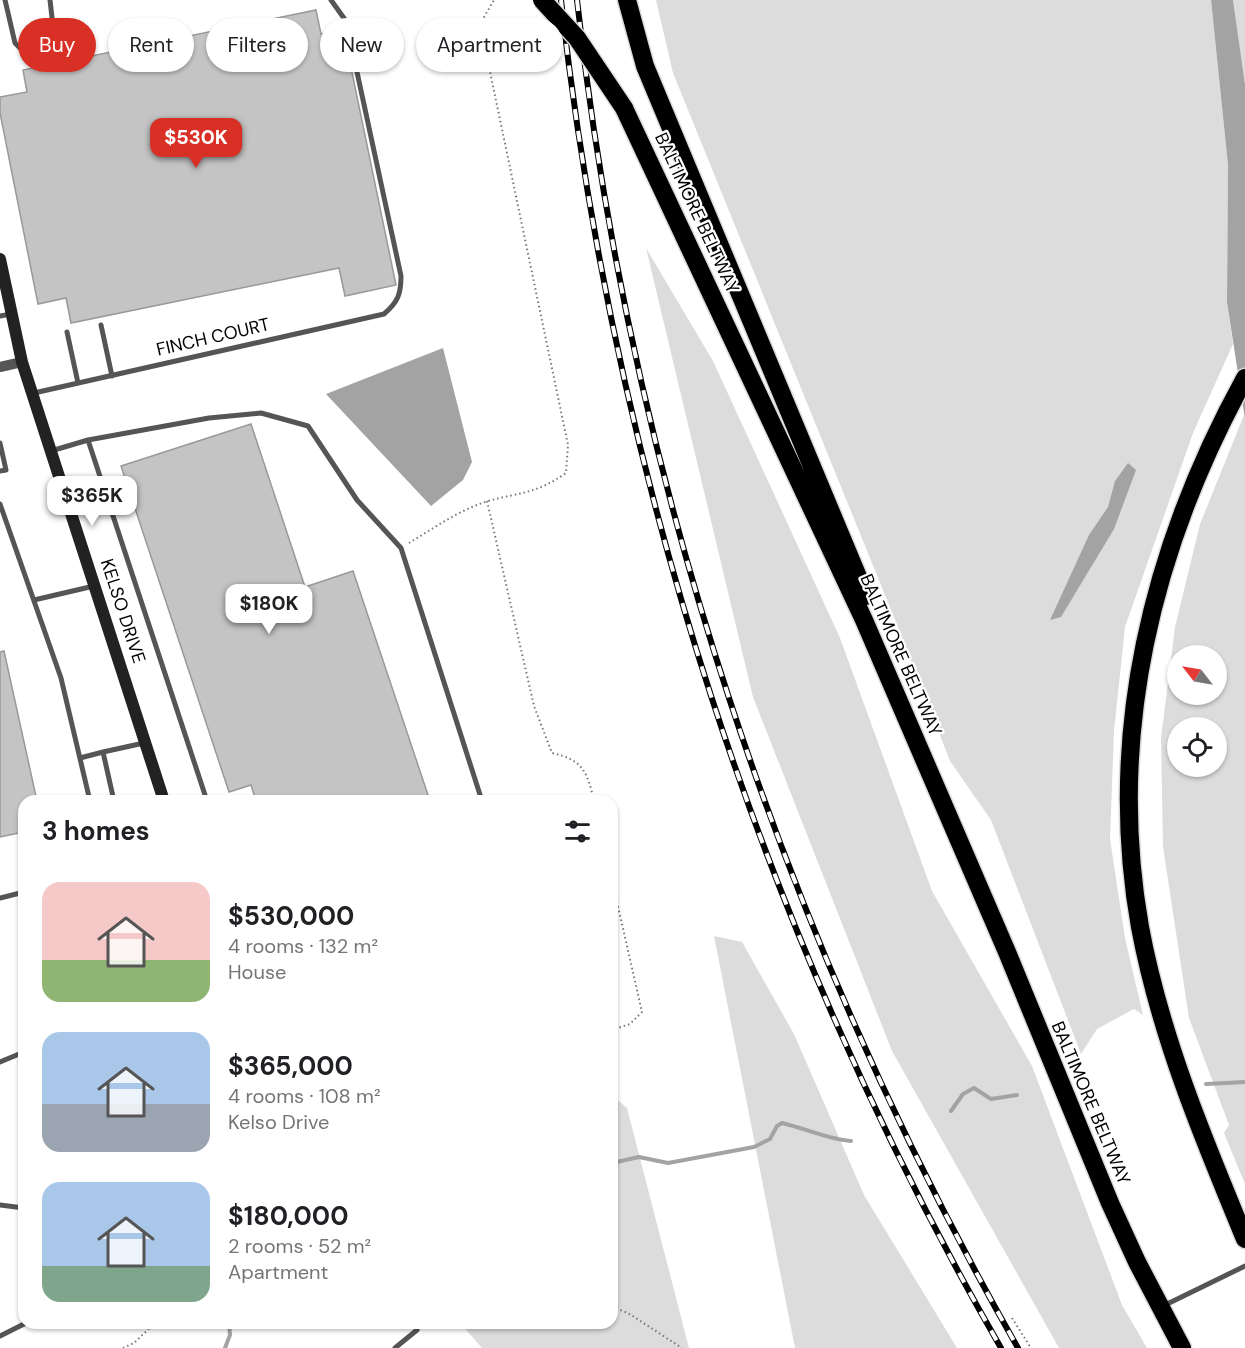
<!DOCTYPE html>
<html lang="en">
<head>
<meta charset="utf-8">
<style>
  :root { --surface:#fff; --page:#f6f6f6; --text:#202124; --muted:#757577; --accent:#d93025 }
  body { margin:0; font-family:"DM Sans",sans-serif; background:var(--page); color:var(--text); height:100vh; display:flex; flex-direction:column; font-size:22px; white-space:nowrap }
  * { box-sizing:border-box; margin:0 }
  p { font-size:20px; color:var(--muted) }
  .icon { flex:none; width:33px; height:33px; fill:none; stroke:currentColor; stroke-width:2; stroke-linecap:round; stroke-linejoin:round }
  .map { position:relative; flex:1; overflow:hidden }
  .panel { position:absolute; left:18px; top:795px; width:600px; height:534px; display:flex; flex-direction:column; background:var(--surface); border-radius:18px; box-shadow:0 2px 4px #0004 }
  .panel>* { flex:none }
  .guide { position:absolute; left:18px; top:18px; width:600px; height:54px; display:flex; gap:12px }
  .needle { width:39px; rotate:301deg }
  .fabs { position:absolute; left:1167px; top:645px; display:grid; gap:12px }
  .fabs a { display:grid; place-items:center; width:60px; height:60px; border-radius:50%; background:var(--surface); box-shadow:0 2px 4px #0004; font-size:30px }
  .price { position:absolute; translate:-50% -51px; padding:0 14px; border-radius:12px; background:#fff; color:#222; font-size:20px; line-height:39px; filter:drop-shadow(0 2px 3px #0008) }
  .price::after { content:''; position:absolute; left:50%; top:36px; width:18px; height:14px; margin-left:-9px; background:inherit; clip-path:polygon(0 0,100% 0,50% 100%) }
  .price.current { background:var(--accent); color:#fff }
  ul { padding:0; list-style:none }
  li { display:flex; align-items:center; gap:18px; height:150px; padding:0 24px }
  li span { display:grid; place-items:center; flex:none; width:168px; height:120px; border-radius:18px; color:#555 }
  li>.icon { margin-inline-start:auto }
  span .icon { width:72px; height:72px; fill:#fffc; stroke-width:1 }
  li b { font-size:26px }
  h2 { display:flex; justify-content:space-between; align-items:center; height:72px; padding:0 24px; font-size:26px }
  .pill { padding:0 21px; border-radius:27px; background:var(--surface); box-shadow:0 2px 4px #0004; font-size:21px; line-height:54px }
  .pill.current { background:var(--accent); color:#fff }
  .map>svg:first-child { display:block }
  .green { fill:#dcdcdc; fill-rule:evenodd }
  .water { fill:#a3a3a3 }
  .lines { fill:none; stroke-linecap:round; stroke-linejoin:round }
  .stream { stroke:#a3a3a3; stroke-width:4 }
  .building { fill:#c4c4c4; stroke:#999; stroke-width:1.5 }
  .highway-casing { stroke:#dbdbdb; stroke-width:21 }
  .path { stroke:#777; stroke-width:2; stroke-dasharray:1.5 3; stroke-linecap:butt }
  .lane { stroke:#555; stroke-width:5 }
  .street { stroke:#555; stroke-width:10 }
  .secondary { stroke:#222; stroke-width:12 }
  .highway { stroke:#000; stroke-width:18 }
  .rail-casing { stroke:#000; stroke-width:6 }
  .rail { stroke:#fff; stroke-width:4; stroke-dasharray:11; stroke-linecap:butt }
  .highway-bridge-casing { stroke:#dbdbdb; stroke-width:21; stroke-linecap:butt }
  .highway-bridge { stroke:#000; stroke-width:18 }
  .labels { text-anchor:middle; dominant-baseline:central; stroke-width:4.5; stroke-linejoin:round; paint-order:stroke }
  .street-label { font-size:18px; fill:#000; stroke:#fff }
</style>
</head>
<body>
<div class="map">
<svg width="1245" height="1348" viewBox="0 0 1245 1348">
  <rect width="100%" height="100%" fill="#fff"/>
  <!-- green -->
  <path class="green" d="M656 0H1211L1228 165 1227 302 1233 344 1193 433 1125 627 1114 731 1110 839 1125 938 1143 1015 1134 1009 1097 1029 1081 1054 991 820 950 761 900 632 673 73Z
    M1233 0H1245V84Z
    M646 248 713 361 840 638 932 891 1032 1066 1122 1305 1147 1348H1059L892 1051 753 697Z
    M1244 415 1245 419V1184L1224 1133 1229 1125 1189 1018 1163 847 1161 738 1175 627 1200 524ZM1178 656H1216V694H1178ZM1178 728H1216V766H1178Z
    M714 936 742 942 794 1034 864 1195 957 1348H795Z
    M612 1095 627 1108 689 1348H482L460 1323H612Z"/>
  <!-- water -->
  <path class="water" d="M1211 0H1233L1245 84V419L1227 302 1228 165Z
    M443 348 472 462 463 480 431 506 326 394Z
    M1128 463 1136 470 1114 529 1061 617 1050 620 1089 535 1108 507 1115 481Z"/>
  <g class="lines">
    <!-- stream -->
    <path class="stream" d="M1206 1084 1245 1082
      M951 1111 963 1094 974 1088 991 1099 1017 1095
      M612 1163 639 1157 668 1163 754 1147 770 1139 777 1126 782 1123C804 1128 830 1140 851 1141
      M225 1348 230 1335 229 1323"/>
  </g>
  <!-- building -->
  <path class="building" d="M316 10 321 34 343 29 396 285 345 296 339 268 71 323 66 298 38 304 0 113V97L27 92 23 70Z
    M251 424 305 587 353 571 430 801H256L251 785 229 792 121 466Z
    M4 651 37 801H24V832L0 837V652Z"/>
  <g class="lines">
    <defs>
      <path id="highway" d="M627 0 645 66 866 596
        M624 108 864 620 1007 952 1110 1203 1137 1262 1182 1348
        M1245 378C1152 547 1106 735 1140 927 1160 1035 1203 1138 1245 1239"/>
    </defs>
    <!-- highway casing -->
    <use href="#highway" class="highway-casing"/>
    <!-- path -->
    <path class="path" d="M487 501 534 706 552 753C583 760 587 771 594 801
      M409 543C434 528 459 510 488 501 521 492 536 494 566 473L568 445 480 24 494 0
      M612 880 642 1012 630 1024 612 1030
      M612 1307 628 1313 682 1348
      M1012 1318 1031 1348
      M123 1348 134 1343 155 1323"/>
    <!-- lane -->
    <path class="lane" d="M5 0 15 43 23 51 49 46 54 35 50 0
      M0 316 11 314
      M101 325 112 376
      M67 332 78 383
      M34 393 384 314C398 302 401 294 401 276L346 21 331 0
      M88 440 207 801
      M0 443 6 470 0 471
      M51 451 88 440 209 418 261 413 308 426 357 500 401 548 482 801
      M0 504 61 678 90 801
      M34 600 94 586
      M80 758 103 752
      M114 801 103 752 144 743
      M0 898 24 892
      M0 1062 24 1052
      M0 1205 24 1208
      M1163 1306 1245 1266
      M0 1336 26 1323
      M395 1348 417 1330"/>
    <!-- street -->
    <path class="street" d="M0 367 22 362"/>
    <!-- secondary -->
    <path class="secondary" d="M0 259 22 362 164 801"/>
    <!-- highway -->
    <use href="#highway" class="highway"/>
    <defs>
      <path id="rail" d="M561 0C614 475 762 933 1001 1348
        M577 0C630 476 781 932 1018 1348"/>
    </defs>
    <!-- rail casing -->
    <use href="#rail" class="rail-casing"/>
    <!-- rail -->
    <use href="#rail" class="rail"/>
    <defs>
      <path id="highway-bridge" d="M542 0 577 38 624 108"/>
    </defs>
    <!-- highway-bridge casing -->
    <use href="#highway-bridge" class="highway-bridge-casing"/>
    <!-- highway-bridge -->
    <use href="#highway-bridge" class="highway-bridge"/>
  </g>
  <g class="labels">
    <!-- street labels -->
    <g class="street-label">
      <text transform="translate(697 213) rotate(65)">BALTIMORE BELTWAY</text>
      <text transform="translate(213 337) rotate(-13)">FINCH COURT</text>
      <text transform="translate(123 611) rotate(72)">KELSO DRIVE</text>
      <text transform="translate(901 655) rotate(66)">BALTIMORE BELTWAY</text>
      <text transform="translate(1091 1103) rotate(67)">BALTIMORE BELTWAY</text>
    </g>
  </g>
</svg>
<div class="fabs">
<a><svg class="needle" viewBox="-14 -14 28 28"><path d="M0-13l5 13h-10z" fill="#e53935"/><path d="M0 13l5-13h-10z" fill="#757577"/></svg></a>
<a><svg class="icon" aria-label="locate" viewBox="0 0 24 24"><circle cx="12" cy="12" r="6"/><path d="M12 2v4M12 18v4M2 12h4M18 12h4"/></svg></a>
</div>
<b class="price current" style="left:196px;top:169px">$530K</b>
<b class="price" style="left:92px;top:527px">$365K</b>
<b class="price" style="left:269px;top:635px">$180K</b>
<div class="guide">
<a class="pill current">Buy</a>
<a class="pill">Rent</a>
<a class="pill">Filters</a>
<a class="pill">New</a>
<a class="pill">Apartment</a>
</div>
<section class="panel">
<h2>3 homes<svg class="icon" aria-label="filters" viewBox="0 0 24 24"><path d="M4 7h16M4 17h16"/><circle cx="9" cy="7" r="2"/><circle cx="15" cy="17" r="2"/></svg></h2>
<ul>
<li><span style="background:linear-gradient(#f6c9c9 65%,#8fb573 0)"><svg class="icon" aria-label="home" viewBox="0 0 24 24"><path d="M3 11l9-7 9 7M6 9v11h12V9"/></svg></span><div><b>$530,000</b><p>4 rooms · 132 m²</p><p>House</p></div></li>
<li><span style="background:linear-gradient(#a9c7e8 60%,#9aa5b1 0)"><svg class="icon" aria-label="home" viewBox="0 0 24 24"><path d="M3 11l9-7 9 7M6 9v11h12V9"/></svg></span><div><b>$365,000</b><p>4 rooms · 108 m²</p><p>Kelso Drive</p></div></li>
<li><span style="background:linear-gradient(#a9c7e8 70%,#7fa58c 0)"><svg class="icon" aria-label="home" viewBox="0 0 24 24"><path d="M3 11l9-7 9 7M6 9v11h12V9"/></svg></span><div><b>$180,000</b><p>2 rooms · 52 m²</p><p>Apartment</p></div></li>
</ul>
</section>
</div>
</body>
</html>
